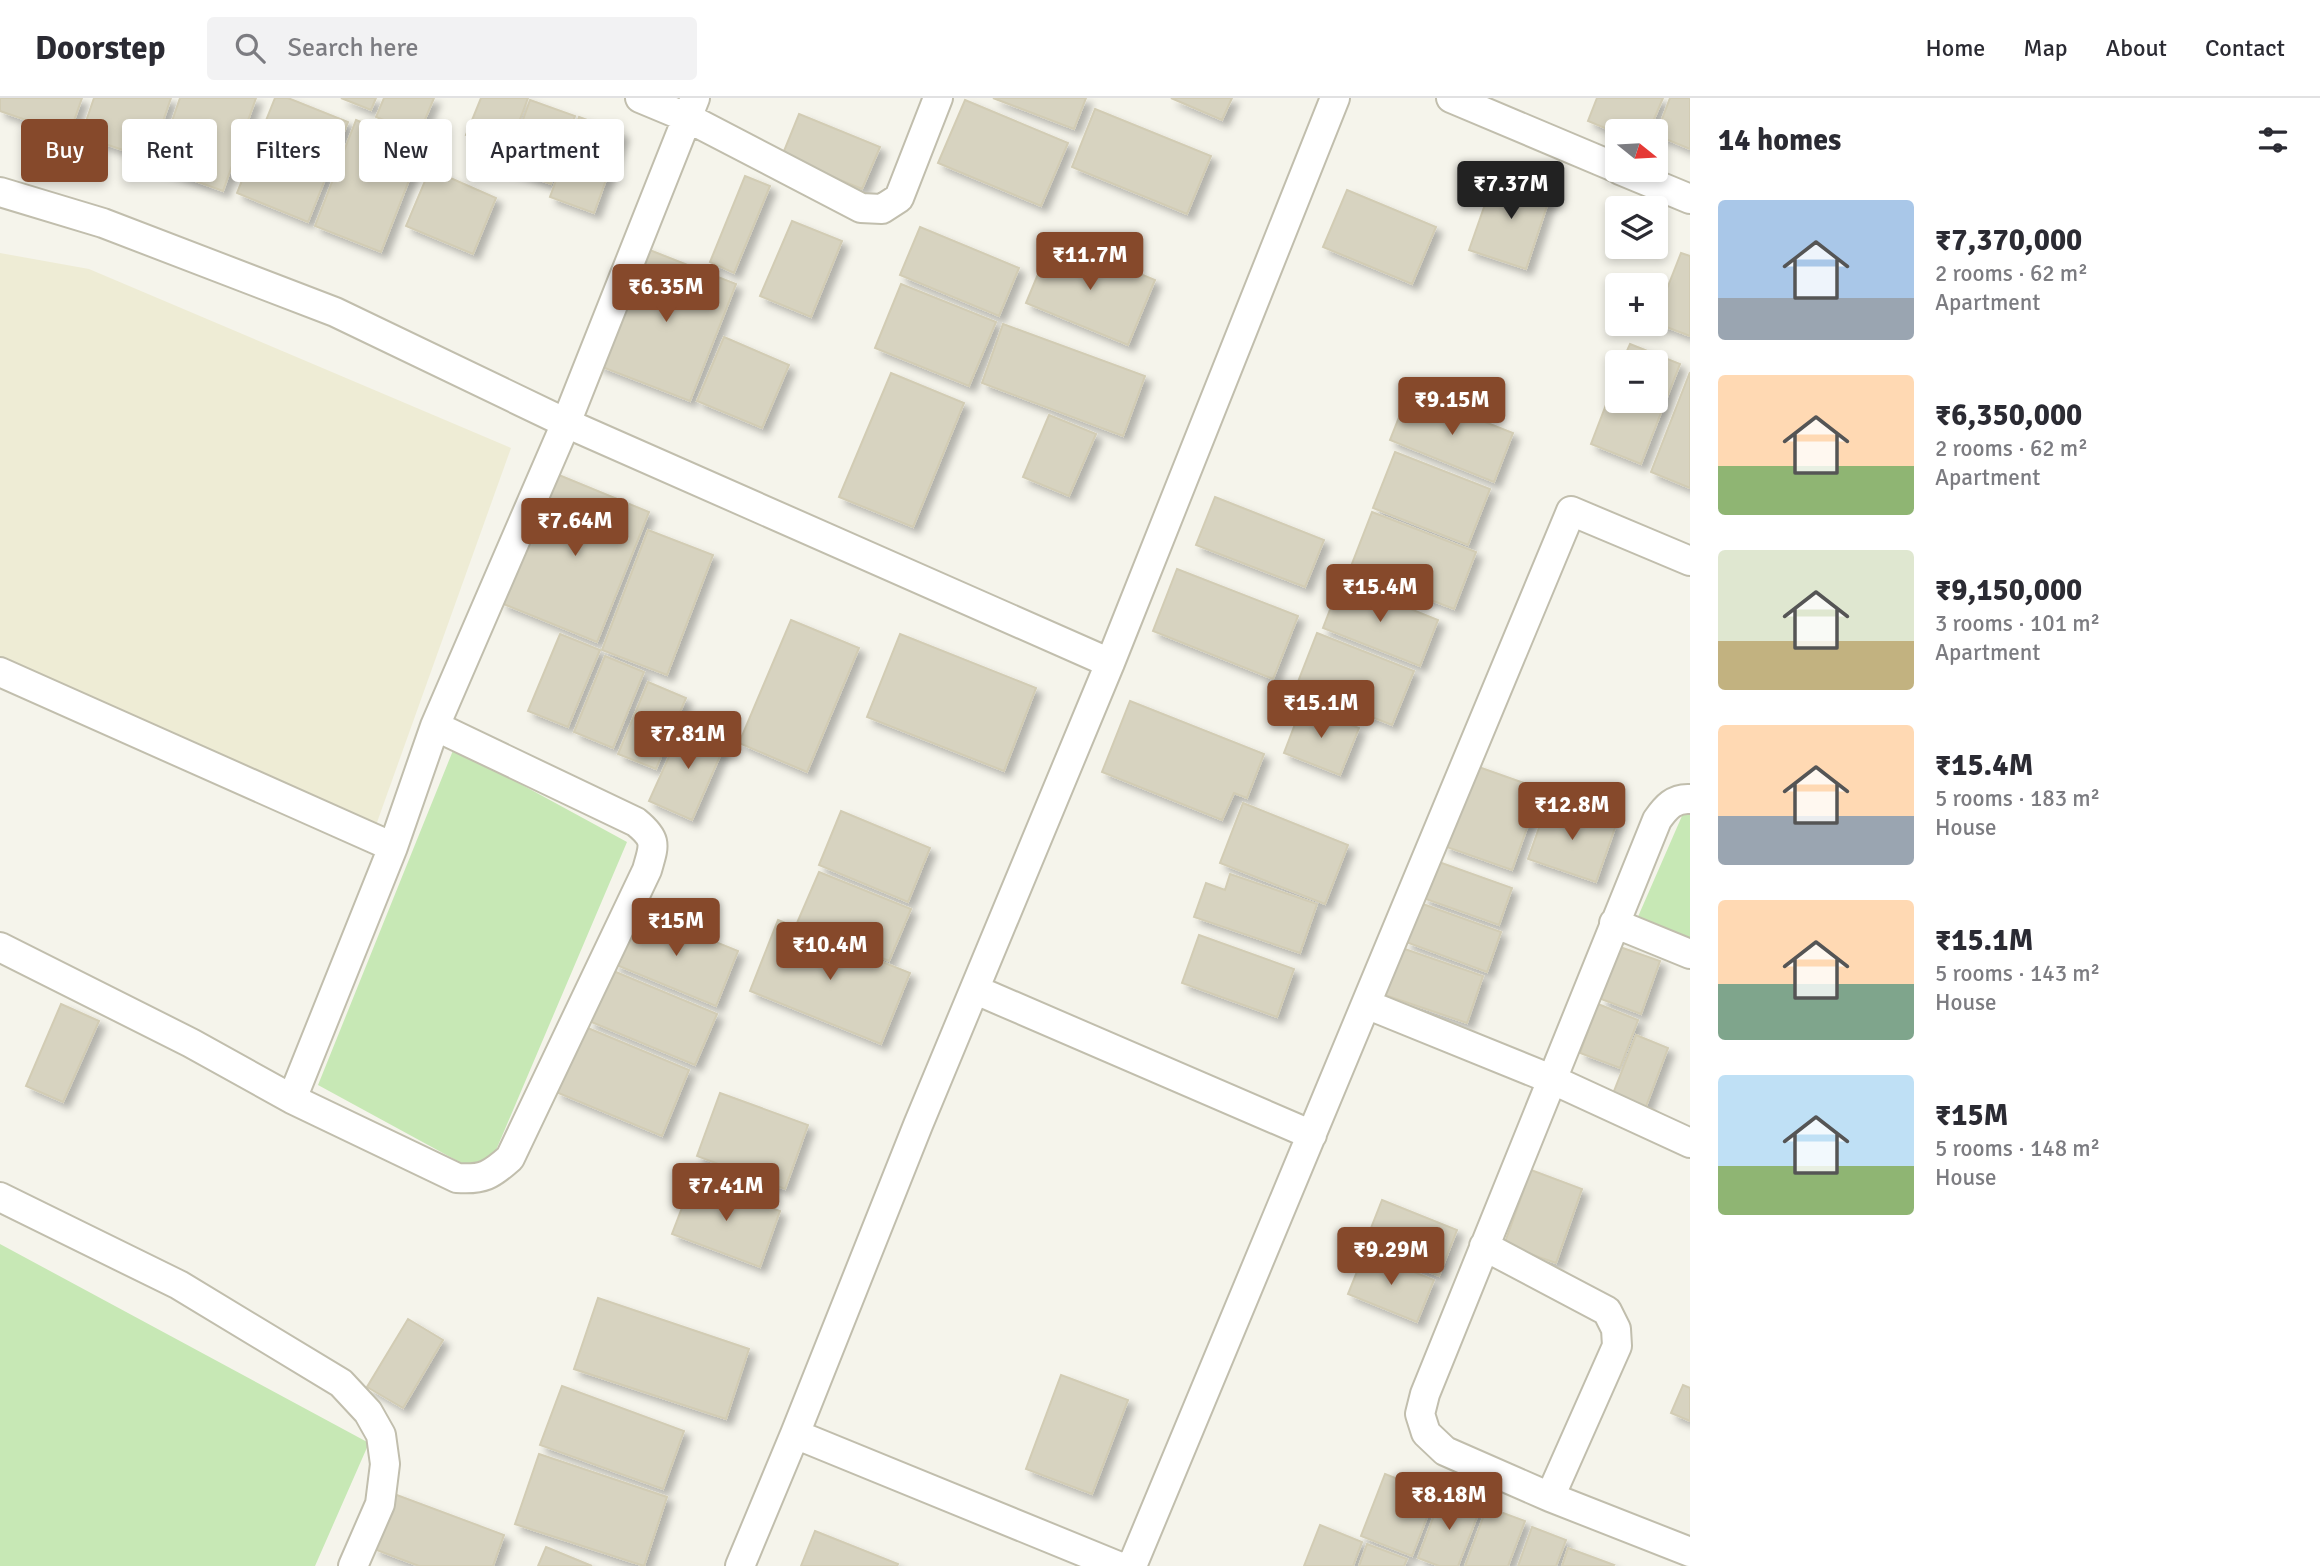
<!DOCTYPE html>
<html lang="en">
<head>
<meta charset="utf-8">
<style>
  :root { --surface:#fff; --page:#f2f2f3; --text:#2b2b33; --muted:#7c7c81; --line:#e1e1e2; --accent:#86492b }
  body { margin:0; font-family:Signika,sans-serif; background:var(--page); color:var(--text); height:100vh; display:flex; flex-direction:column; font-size:26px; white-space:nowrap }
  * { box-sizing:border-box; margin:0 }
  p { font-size:23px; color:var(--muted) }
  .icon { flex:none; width:38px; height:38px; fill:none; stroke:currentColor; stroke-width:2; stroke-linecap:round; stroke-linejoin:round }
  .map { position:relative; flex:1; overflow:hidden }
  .drawer { display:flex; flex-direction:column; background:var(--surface); width:630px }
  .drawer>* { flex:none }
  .guide { position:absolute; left:21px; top:21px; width:665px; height:63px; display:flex; gap:14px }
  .needle { width:46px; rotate:108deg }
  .controls { position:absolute; left:1605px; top:21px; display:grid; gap:14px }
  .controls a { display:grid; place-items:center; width:63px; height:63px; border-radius:7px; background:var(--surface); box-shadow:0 4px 10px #0003; font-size:35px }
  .price { position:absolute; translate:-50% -60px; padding:0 16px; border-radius:7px; background:var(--accent); color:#fff; font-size:23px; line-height:46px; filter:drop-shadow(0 2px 4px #0008) }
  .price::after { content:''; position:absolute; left:50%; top:42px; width:21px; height:16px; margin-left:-10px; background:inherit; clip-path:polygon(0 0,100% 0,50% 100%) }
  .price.active { background:#222; color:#fff }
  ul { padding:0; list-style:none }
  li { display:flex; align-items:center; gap:21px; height:175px; padding:0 28px }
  li span { display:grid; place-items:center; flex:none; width:196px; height:140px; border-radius:7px; color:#555 }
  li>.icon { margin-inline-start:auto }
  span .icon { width:84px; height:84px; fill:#fffc; stroke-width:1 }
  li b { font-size:30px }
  h2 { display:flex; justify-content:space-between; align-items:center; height:84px; padding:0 28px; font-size:30px }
  .tag { padding:0 24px; border-radius:7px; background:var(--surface); box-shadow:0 4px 10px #0003; font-size:24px; line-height:63px }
  .tag.active { background:var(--accent); color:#fff }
  header { display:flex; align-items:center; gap:42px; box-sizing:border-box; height:98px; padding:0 35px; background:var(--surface); border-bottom:2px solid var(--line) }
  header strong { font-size:33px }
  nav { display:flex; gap:38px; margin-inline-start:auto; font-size:24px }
  .search { width:490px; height:63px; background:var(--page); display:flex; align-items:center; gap:18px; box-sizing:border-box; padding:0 24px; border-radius:7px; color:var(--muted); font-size:26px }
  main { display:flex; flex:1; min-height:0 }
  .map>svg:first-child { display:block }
  .education { fill:#eeecd5 }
  .green { fill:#c7e8b5 }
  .building { fill:#d7d3c0; stroke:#d2ccb4; stroke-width:2; filter:url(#shadow) }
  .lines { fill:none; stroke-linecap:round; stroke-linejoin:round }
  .minor-casing { stroke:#c1bead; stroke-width:32 }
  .minor { stroke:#fff; stroke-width:28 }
</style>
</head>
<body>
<header>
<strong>Doorstep</strong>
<div class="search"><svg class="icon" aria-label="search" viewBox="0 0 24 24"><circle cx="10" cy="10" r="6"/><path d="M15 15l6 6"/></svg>Search here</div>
<nav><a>Home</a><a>Map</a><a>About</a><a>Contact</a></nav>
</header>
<main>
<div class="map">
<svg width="1690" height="1468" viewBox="0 0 1690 1468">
  <defs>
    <filter id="shadow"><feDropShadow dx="6" dy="6" stdDeviation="3.5" flood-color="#0004"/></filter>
  </defs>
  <rect width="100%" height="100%" fill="#f5f4eb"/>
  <!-- education -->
  <path class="education" d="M0 155 89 171 511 350 370 744 0 573Z"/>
  <!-- green -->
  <path class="green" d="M454 650 627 744 485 1078 318 987Z
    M1685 711 1690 713V844L1637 821Z
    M0 1146 369 1345 315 1468H0Z"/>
  <!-- building -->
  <path class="building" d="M0 0H82L69 37 0 13Z
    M94 0H171L150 61 81 38Z
    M180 0H256L223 93 156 69Z
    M275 0H288L348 24 308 124 237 95Z
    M341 0H376L371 12Z
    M384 0H434L419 36 376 19Z
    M481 0H528L508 53 466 37Z
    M993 0H1086L1074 31Z
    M1171 0H1232L1222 22Z
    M1597 0H1663L1649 33H1617V35L1588 23Z
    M1670 0H1690V51L1656 37Z
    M530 2 575 18 551 86 506 70Z
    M965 2 1068 45 1041 108 938 65Z
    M1095 11 1211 58 1187 116 1072 69Z
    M799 16 880 49 862 91 782 58Z
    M579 19 623 35 594 115 550 99Z
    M356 22 422 49 381 154 315 128Z
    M430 71 496 100 473 156 406 128Z
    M1496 75 1552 93 1526 171 1469 152Z
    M745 78 770 88 734 175 710 164Z
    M1347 92 1436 129 1412 186 1323 149Z
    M792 123 842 143 811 219 760 198Z
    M920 129 1019 170 999 218 900 177Z
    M1053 140 1155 182 1128 247 1026 205Z
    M642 149 736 186 690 303 597 267Z
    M1681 155 1690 158V238L1656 225V219Z
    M901 186 996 224 969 288 875 250Z
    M1003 226 1145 278 1123 338 982 285Z
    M724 239 789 267 762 330 697 303Z
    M1630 246 1680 266 1641 366 1591 346 1617 278V303H1656V264H1622Z
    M1690 274V390L1651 374Z
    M891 275 964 305 913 429 839 399Z
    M1409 294 1513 335 1494 384 1390 342Z
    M1049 317 1096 336 1069 398 1023 379Z
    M1395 354 1490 391 1468 447 1373 410Z
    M554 375 649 414 597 544 501 505Z
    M1215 399 1324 442 1305 489 1196 447Z
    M1372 414 1476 454 1454 511 1350 471Z
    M648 432 713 457 667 577 602 552Z
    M1177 471 1298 518 1273 581 1153 533Z
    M1341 483 1438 522 1420 568 1323 530Z
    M791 522 859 550 807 674 739 645Z
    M1317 535 1414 573 1392 627 1296 589Z
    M560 536 600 552 568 629 528 613Z
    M900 536 1036 590 1004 673 867 619Z
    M605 558 644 574 613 650 574 634Z
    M648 584 686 600 656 671 618 656Z
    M1130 603 1264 656 1247 700 1234 695 1222 722 1102 674Z
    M1302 608 1359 630 1340 677 1284 655Z
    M685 623 727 642 692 722 649 703Z
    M1473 667 1541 691 1512 772 1444 748Z
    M1548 704 1616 727 1596 784 1528 761Z
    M1243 705 1348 747 1325 806 1220 765Z
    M841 713 930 750 908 804 819 767Z
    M1436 763 1512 790 1499 827 1423 800Z
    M819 774 911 811 889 863 797 825Z
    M1230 776 1317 806 1300 855 1194 819 1206 785 1225 792Z
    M1420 805 1501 834 1487 874 1406 844Z
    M637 812 738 853 716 908 614 866Z
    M778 822 910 875 881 946 750 893Z
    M1199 837 1294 871 1277 919 1182 885Z
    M1399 849 1483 878 1467 925 1382 896Z
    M1620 849 1660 863 1641 916 1601 901Z
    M611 872 717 916 695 967 589 923Z
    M61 906 99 923 63 1004 26 988Z
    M1598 906 1638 922 1620 970 1580 955Z
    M583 928 689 972 662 1038 556 994Z
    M1636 937 1668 950 1642 1019 1609 1006Z
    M720 995 808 1027 785 1091 697 1058Z
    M1531 1072 1582 1091 1556 1165 1504 1147Z
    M693 1081 780 1113 760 1169 672 1136Z
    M1382 1102 1457 1132 1439 1178 1364 1148Z
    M1365 1154 1434 1182 1417 1224 1348 1196Z
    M598 1200 749 1251 726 1321 574 1271Z
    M408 1221 443 1242 403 1310 367 1289Z
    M1061 1277 1128 1302 1092 1396 1026 1371Z
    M1683 1287 1690 1290V1323L1671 1315Z
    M562 1288 684 1333 663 1391 540 1347Z
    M539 1356 667 1399 644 1468 515 1426Z
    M1385 1376 1436 1396 1412 1458 1361 1438Z
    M394 1396 504 1437 493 1468H419L374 1451Z
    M1442 1396 1480 1411 1458 1468H1439L1418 1460Z
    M1487 1409 1525 1423 1508 1468H1465Z
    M1320 1427 1362 1444 1353 1468H1304Z
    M1532 1429 1566 1442 1556 1468H1518Z
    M815 1433 898 1466 897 1468H801Z
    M1367 1446 1407 1461 1404 1468H1359Z
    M546 1449 592 1468H538Z
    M1568 1450 1614 1467 1613 1468H1562Z"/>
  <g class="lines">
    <defs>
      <path id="minor" d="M640 0 688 20 861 110 882 111 899 100 938 0
        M1451 0 1617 70
        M1620 72 1690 101
        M0 94 103 125 335 214 566 325 1110 565
        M0 574 393 749
        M1690 701C1674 700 1666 709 1657 722L1425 1296 1420 1316 1426 1335 1445 1353 1550 1399 1690 1454
        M1614 825 1690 856
        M0 849 191 945 292 1001 457 1080C483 1082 491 1077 510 1060L647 772C654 747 658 742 636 724L435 628
        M976 892 1312 1037
        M1366 906 1551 981 1690 1045
        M292 1001 393 749 435 628 566 325 695 0
        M0 1099 179 1187 341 1285 368 1314 381 1337 385 1366 380 1406 353 1468
        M1484 1148 1607 1213 1616 1231 1617 1248 1550 1399
        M795 1336 1118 1468
        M740 1468 795 1336 918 1027 1110 565 1335 0
        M1132 1468 1571 413 1690 463"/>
    </defs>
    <!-- minor casing -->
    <use href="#minor" class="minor-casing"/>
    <!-- minor -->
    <use href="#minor" class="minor"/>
  </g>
</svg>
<div class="controls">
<a><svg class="needle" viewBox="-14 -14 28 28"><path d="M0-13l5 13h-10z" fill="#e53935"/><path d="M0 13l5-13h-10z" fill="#7c7c81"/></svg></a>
<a><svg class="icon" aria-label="layers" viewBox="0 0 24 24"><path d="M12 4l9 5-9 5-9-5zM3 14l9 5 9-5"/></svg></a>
<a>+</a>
<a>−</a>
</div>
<b class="price active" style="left:1511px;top:123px">₹7.37M</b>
<b class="price" style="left:1090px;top:194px">₹11.7M</b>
<b class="price" style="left:666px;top:226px">₹6.35M</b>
<b class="price" style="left:1452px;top:339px">₹9.15M</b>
<b class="price" style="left:575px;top:460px">₹7.64M</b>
<b class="price" style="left:1380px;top:526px">₹15.4M</b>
<b class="price" style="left:1321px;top:642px">₹15.1M</b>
<b class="price" style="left:688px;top:673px">₹7.81M</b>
<b class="price" style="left:1572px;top:744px">₹12.8M</b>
<b class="price" style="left:676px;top:860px">₹15M</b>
<b class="price" style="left:830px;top:884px">₹10.4M</b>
<b class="price" style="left:726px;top:1125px">₹7.41M</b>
<b class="price" style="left:1391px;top:1189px">₹9.29M</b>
<b class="price" style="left:1449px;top:1434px">₹8.18M</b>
<div class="guide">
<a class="tag active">Buy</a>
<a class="tag">Rent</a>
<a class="tag">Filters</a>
<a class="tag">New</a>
<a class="tag">Apartment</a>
</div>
</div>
<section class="drawer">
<h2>14 homes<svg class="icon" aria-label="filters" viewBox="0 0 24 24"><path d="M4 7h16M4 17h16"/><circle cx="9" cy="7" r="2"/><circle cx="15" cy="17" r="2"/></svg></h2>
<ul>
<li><span style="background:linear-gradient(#a9c7e8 70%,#9aa5b1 0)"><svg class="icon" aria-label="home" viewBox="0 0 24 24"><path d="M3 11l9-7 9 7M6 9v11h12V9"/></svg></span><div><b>₹7,370,000</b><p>2 rooms · 62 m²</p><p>Apartment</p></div></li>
<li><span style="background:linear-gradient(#ffd9b3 65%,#8fb573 0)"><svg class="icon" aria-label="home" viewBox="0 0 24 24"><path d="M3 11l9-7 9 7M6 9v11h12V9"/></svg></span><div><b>₹6,350,000</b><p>2 rooms · 62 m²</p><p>Apartment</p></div></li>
<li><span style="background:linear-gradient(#dfe7d0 65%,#c2b280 0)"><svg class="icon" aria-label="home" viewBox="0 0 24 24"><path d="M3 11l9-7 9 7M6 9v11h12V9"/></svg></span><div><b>₹9,150,000</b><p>3 rooms · 101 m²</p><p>Apartment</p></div></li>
<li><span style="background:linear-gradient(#ffd9b3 65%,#9aa5b1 0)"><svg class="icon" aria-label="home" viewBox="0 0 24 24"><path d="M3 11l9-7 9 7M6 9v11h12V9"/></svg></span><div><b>₹15.4M</b><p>5 rooms · 183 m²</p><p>House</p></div></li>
<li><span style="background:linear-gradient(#ffd9b3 60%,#7fa58c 0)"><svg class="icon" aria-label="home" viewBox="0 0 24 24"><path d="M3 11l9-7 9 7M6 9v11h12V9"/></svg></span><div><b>₹15.1M</b><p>5 rooms · 143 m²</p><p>House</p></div></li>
<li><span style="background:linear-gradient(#bfe0f5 65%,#8fb573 0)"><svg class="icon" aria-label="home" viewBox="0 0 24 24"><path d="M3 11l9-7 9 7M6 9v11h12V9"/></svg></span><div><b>₹15M</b><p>5 rooms · 148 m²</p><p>House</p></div></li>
</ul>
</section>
</main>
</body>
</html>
